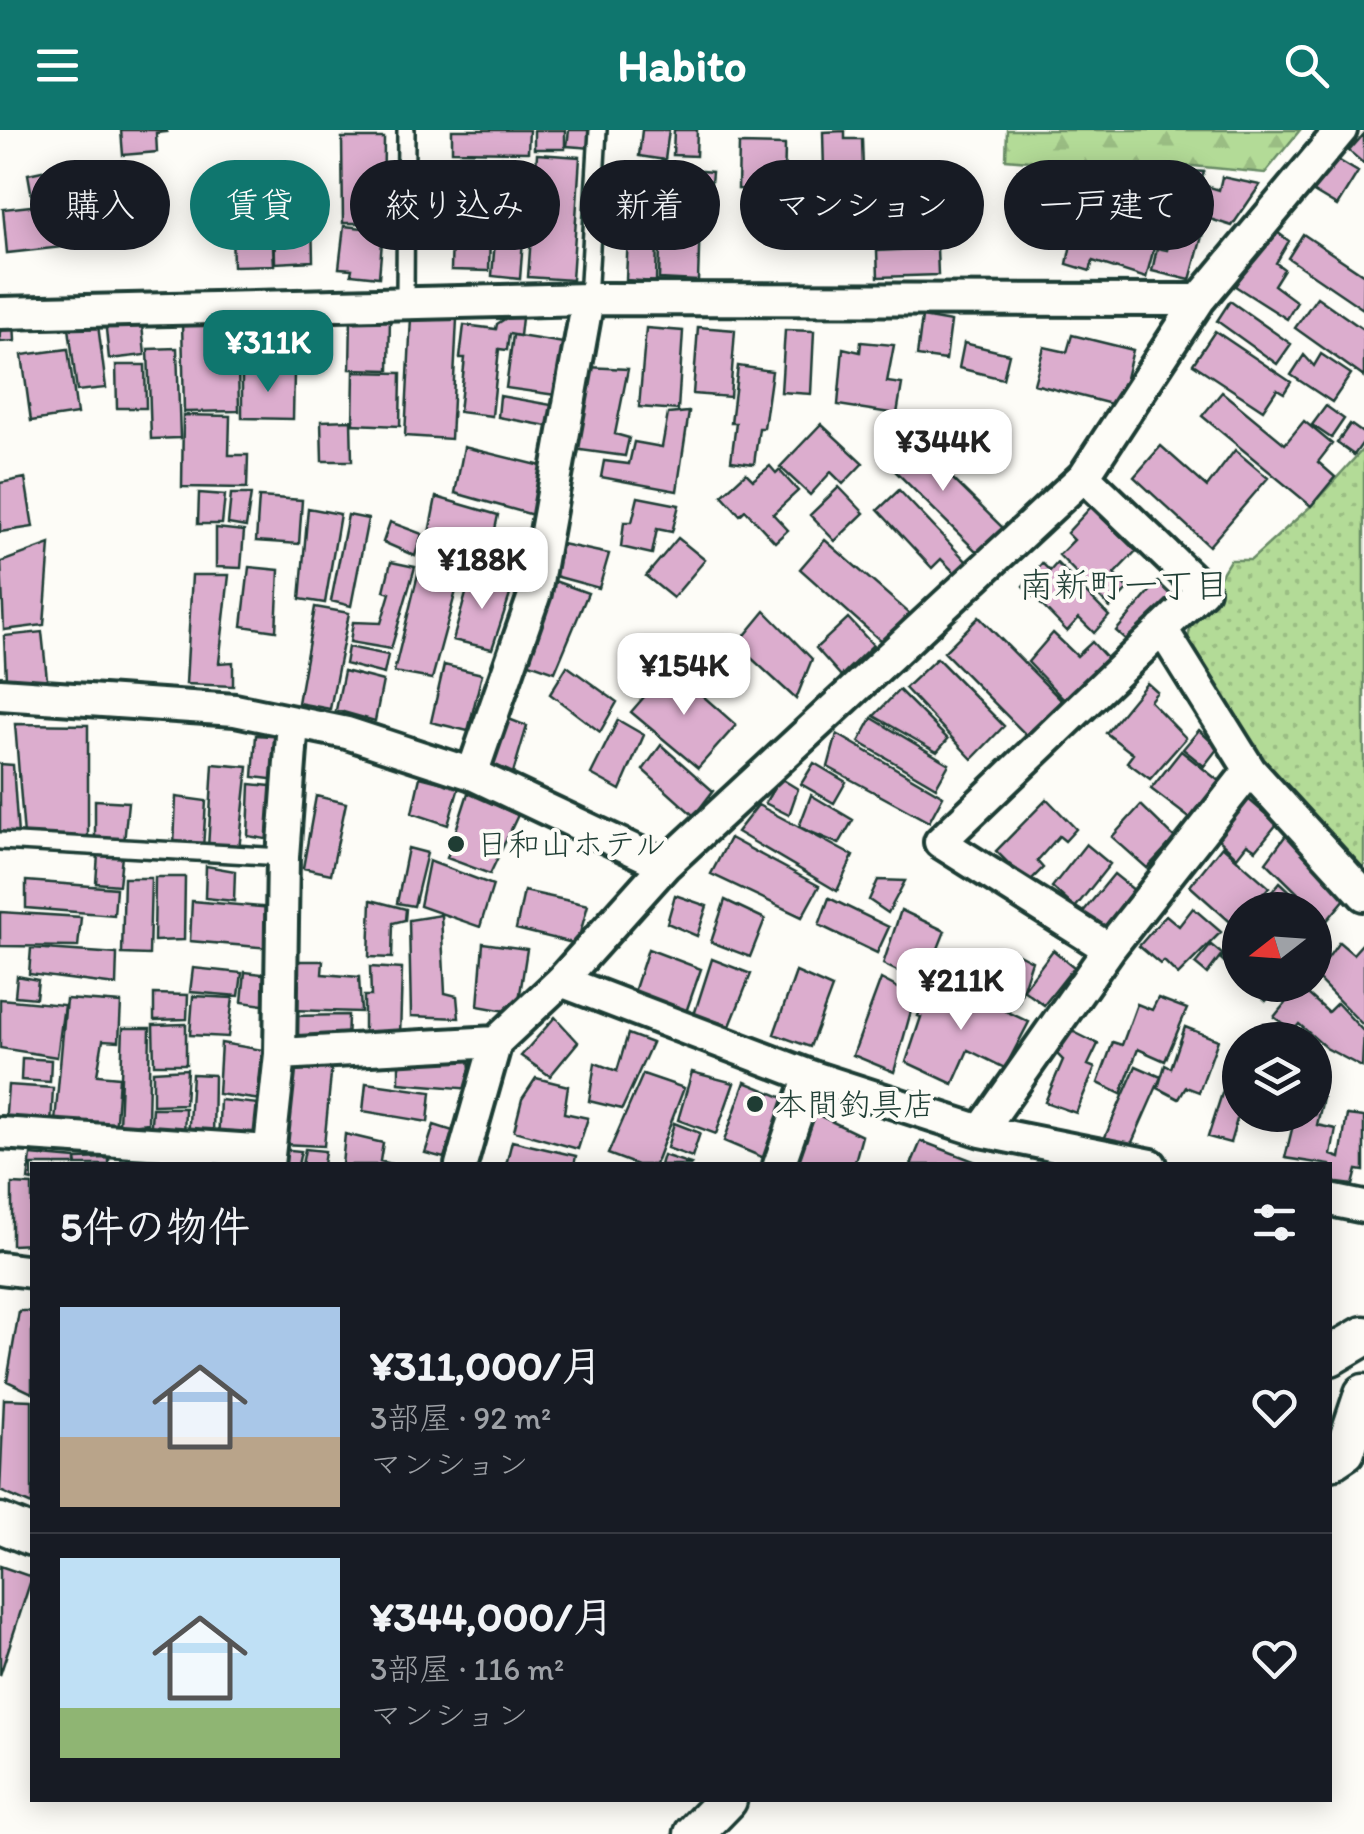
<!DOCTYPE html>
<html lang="ja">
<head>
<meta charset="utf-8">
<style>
  :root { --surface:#171b24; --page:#242831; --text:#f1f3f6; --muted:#9ea1a6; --line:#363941; --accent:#0f766e }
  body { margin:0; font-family:Itim,"Klee One",sans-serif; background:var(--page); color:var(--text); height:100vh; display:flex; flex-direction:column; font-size:38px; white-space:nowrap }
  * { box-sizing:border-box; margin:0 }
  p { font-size:32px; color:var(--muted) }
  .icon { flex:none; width:55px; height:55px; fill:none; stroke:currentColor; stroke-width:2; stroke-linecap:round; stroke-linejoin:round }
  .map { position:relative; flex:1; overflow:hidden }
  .panel { position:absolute; left:30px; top:1032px; width:1302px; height:640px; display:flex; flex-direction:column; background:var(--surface); border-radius:0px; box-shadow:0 5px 25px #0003 }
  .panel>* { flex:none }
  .top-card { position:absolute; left:30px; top:30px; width:1305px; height:90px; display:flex; gap:20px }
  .needle { width:65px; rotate:253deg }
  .controls { position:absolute; left:1222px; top:762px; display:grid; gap:20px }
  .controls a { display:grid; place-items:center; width:110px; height:110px; border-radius:50%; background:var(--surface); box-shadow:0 5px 25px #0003; font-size:50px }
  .price { position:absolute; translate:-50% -85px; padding:0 22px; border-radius:20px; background:#fff; color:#222; font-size:32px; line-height:65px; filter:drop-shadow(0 2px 5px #0008) }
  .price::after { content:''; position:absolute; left:50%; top:60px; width:30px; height:22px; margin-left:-15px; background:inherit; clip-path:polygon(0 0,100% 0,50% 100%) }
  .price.on { background:var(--accent); color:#fff }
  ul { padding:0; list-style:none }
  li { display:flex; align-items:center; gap:30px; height:250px; padding:0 30px }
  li+li { border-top:2px solid var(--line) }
  li span { display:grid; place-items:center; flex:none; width:280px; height:200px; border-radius:0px; color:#555 }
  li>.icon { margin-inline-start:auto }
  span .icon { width:120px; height:120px; fill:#fffc; stroke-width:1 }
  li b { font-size:42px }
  h2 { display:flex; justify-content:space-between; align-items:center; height:120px; padding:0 30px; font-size:42px }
  .pill { padding:0 35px; border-radius:45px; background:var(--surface); box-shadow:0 5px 25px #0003; font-size:35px; line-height:90px }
  .pill.on { background:var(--accent); color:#fff }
  header { display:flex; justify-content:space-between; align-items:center; height:130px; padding:0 30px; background:var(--accent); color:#fff; font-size:45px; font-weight:700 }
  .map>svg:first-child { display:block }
  .forest { fill:url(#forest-firs); stroke:#698c66; stroke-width:2.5 }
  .park { fill:url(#park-dots); stroke:#698c66; stroke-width:2.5 }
  .building { fill:#dcadce; stroke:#1f3d34; stroke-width:2.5 }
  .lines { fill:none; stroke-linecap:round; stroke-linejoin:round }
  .service-casing { stroke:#1f3d34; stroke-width:22 }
  .minor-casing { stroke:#1f3d34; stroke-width:38 }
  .tertiary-casing { stroke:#1f3d34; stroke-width:45 }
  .service { stroke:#fdfcf7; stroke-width:15 }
  .minor { stroke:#fdfcf7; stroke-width:30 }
  .tertiary { stroke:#fdfcf7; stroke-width:38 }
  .poi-dot { fill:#1f3d34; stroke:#fdfcf7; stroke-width:4 }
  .labels { text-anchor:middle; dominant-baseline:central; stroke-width:8; stroke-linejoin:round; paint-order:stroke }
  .poi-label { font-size:32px; fill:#1f3d34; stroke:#fdfcf7; text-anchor:start }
  .neighbourhood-label { font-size:35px; fill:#1f3d34; stroke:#fdfcf7 }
</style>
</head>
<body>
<header><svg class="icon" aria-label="menu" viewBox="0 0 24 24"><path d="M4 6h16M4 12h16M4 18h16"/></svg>Habito<svg class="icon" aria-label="search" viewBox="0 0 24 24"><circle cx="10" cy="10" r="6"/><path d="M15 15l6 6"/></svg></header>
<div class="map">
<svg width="1364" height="1704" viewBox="0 0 1364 1704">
  <defs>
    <pattern id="forest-firs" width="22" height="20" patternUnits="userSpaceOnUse" patternTransform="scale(2.5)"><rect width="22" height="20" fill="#b3db97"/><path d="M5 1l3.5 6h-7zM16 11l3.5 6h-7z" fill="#9abd83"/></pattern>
    <pattern id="park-dots" width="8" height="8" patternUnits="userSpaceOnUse" patternTransform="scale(2.5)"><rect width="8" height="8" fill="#b3db97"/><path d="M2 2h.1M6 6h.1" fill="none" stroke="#9abd83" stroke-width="1.8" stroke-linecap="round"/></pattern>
  </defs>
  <rect width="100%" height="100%" fill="#fdfcf7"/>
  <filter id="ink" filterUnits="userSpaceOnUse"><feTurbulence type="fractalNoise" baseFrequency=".01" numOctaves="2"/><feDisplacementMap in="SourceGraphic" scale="20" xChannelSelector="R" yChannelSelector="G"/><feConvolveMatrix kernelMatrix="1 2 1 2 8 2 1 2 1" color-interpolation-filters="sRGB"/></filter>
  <g filter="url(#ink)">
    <!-- forest -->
    <path class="forest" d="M1007 0H1300L1265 43 1193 36 1112 38 1006 29Z"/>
    <!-- park -->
    <path class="park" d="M1364 318V745L1268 643 1197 531 1188 509 1191 494 1230 430H1251L1311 376Z"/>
    <!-- building -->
    <path class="building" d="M121 0H166L167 2 156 3 157 22 123 25Z
      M452 0H529L528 22 452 21Z
      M534 0H565V19H534Z
      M569 0H594L592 18 567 16Z
      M642 0H669L665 30 639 26Z
      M674 0H697L696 26 673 25Z
      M845 1V9H862L863 41 824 42 823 2Z
      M1364 4V34L1349 21Z
      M342 8H384L383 93H343Z
      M739 14 785 15 784 61 738 59Z
      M537 24 580 27 572 150 528 147Z
      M1328 24 1358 42 1337 76 1307 58Z
      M502 27 529 30 520 149 492 146Z
      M454 34 492 35 489 141 451 140Z
      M56 38 61 67 33 72 28 44Z
      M666 38 712 42 708 87 662 84Z
      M601 39 660 43 657 99 598 96Z
      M1176 40 1204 42 1200 54 1219 60 1222 47 1260 55 1232 96 1207 88 1190 150 1152 141 1157 118 1167 120 1170 110 1160 107 1167 81 1170 80Z
      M822 45H867L868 86 822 87Z
      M1094 64 1164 80 1146 148 1093 131 1090 141 1067 134 1073 104 1084 105Z
      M59 73 63 117 7 123 3 79Z
      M779 73 810 74 808 112 777 109Z
      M661 86 700 88 698 151 659 149Z
      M312 88 313 131 275 133 274 90Z
      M344 96 383 100 379 147 351 144 352 139 339 138Z
      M1273 99 1289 111 1276 133 1284 139 1274 155 1297 172 1287 189 1235 156Z
      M272 100 274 135 233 136 232 101Z
      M628 104 657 105 656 152 626 150Z
      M1303 104 1364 145 1363 179 1288 128Z
      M937 118 938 145 878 147 877 121Z
      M1317 167 1364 200V247L1295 198Z
      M1230 171 1291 214 1277 234 1217 191Z
      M141 185 145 225 109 229 105 189Z
      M351 186 390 187 389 240 350 239Z
      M97 187 106 258 77 261 68 190Z
      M411 187 457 189 451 309 405 306Z
      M508 187 522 188 520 206 509 204 507 220 499 219 492 286 459 282 465 228H460L464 195 496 199 497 194Z
      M922 187 951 192 946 230 917 226Z
      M244 188 282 189 281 241 243 240Z
      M14 190 15 211 0 212V191Z
      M237 190 239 281 184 282 182 191Z
      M698 197 735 200 730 267 693 264Z
      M646 198 683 201 678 280 639 277Z
      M785 200 814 201 811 264 781 262Z
      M1215 201 1291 252 1284 263 1277 259 1263 280 1193 234Z
      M513 205 570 214 563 266 506 258Z
      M1072 205 1133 220 1119 276 1034 254 1044 217 1067 222Z
      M861 212 894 215 887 252 902 254 897 284 838 275 843 218 860 222Z
      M964 213 1009 224 1003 249 959 238Z
      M177 218 180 308 151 309 148 219Z
      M68 219 77 284 31 291 22 225Z
      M1321 224 1351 244 1332 272 1291 245 1304 225 1314 236Z
      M116 235H145L146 278H117Z
      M738 236 772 241 764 298H759L754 334 731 331 736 293H731Z
      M586 237 628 239 615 304 629 308 625 326 573 319Z
      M242 241 294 242 293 289 242 288Z
      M354 242 401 243 400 296 353 294Z
      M1222 262 1285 314 1304 291 1332 314 1318 332 1335 347 1311 376 1202 286Z
      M500 266 557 276 553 297 498 287Z
      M1326 276 1344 289 1331 308 1312 295Z
      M689 282 677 361 601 347 604 331 629 334 634 312 662 317 668 284Z
      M183 285 230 286 229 325H248L247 358 182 357Z
      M351 290 352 331H322L321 291Z
      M821 294 863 333 843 354 831 342 810 365 780 337Z
      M1350 294 1364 304V311L1354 325 1337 313Z
      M908 305 1003 398 978 423 884 330Z
      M1161 316 1207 357 1235 320 1268 348 1209 416 1134 347Z
      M464 317 550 338 540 387 455 363Z
      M770 336 776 343 779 340 798 361 773 384 788 400 775 412 745 380 740 385 722 365 746 343 753 350Z
      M25 348 33 397 0 402V353Z
      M839 357 864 383 835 411 810 385Z
      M899 360 967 432 955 443 941 429 932 438 878 380Z
      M199 363 225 365 222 394H198Z
      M231 364H251L246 397 228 394Z
      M259 367 302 370 299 414 256 411Z
      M436 367 498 385 490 424 428 408Z
      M638 367 679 375 672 402 657 399 652 424 621 417 624 392H632Z
      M1091 377 1136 421 1114 444 1128 459 1110 478 1059 425 1074 410 1067 403Z
      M308 378 340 384 325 473 300 469Z
      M348 385 368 389 351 476 331 471Z
      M390 392 422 404 415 426 383 412Z
      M216 398 244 401 241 438 216 437Z
      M678 408 705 430 673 468 646 446Z
      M825 410 909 483 883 513 800 439Z
      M50 414 44 495 4 500 1 432Z
      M562 414 609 424 599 458 555 446Z
      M391 432 415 437 391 519 350 512 353 492 381 493 390 463 384 461Z
      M1042 433 1050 441 1057 433 1109 486 1094 503 1079 488 1067 501 1023 456Z
      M249 437 279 440 276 501 242 496Z
      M419 440 459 450 432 549 394 542Z
      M192 445H229L219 533 233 532V556L186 554Z
      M471 446 513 456 492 519 453 510Z
      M549 449 588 463 555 542 521 530Z
      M1158 452 1180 473 1134 517 1116 501Z
      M315 477 349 483 330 579 298 573Z
      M765 481 812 529 796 569 737 515Z
      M979 487 1065 574 1029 608 944 522Z
      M848 488 873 515 841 546 816 518Z
      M42 502 47 549 6 550 4 506Z
      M1053 503 1077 526 1092 512 1115 537 1073 579 1028 532Z
      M348 517 388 525 384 544 345 534Z
      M937 528 1004 596 972 629 905 558Z
      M444 535 482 544 468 601 431 592Z
      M567 536 617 572 600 602 550 564Z
      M670 537 736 595 698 638 631 582Z
      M344 541 383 551 375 591 336 580Z
      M1147 553 1157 562 1150 571 1186 608 1150 649 1127 632 1133 624 1106 603Z
      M899 560 948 609 937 622 874 586Z
      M501 586 527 596 513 643 486 631Z
      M872 588 949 634 936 657 859 612Z
      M618 590 644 605 620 660 591 644Z
      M15 594 88 595V710L24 706Z
      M1199 600 1218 618 1204 636 1183 619Z
      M837 604 943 666 929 692 828 637Z
      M256 605 285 607 279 650 253 647Z
      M661 615 713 661 694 686 643 640Z
      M1181 621 1229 659 1200 696 1151 659Z
      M814 633 846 652 834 673 801 654Z
      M0 634 13 635 18 705H0Z
      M213 634 248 637 239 720 208 718Z
      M420 647 459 657 448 695 412 683Z
      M780 648 798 659 789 685 765 673Z
      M250 654 281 657 277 711 248 706Z
      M468 663 518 685 490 744 447 728Z
      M811 665 853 690 839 714 799 697Z
      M316 666 346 673 331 744 303 738Z
      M176 667 206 671 203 719 174 717Z
      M1247 668 1277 694 1256 720 1247 714 1237 727 1215 706Z
      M1047 669 1076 699 1065 711 1059 706 1037 731 1043 738 1028 753 996 721Z
      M95 670 128 672 124 713 95 709Z
      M758 675 853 726 837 761 737 702Z
      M1141 675 1175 708 1147 738 1112 707Z
      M1286 705 1345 769 1315 805V780L1266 732Z
      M730 708 819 756 802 787 711 744Z
      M1086 714 1110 734 1075 778 1052 757Z
      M1222 716 1269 757 1249 780H1240V791L1236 797 1190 756Z
      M408 718 427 723 414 776 397 773Z
      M98 724 122 726 119 755 96 753Z
      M429 731 493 755 480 797 420 776Z
      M206 736 235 741 234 771 205 768Z
      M1114 744 1140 765 1103 812 1074 793Z
      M155 747H185L184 810 154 811Z
      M124 748H151L149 825 122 824Z
      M878 750 905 751 888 783 869 770Z
      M26 751 116 758 114 785 26 778Z
      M1280 752 1310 780H1257Z
      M524 761 588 775 577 814 516 799Z
      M675 765 707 776 697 806 667 793Z
      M829 768 889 797 877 823 819 795Z
      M371 770 406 779 405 790 393 793 392 828 369 827Z
      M725 770 765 789 750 827 711 812Z
      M192 771 273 778 270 818 190 811Z
      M1193 778 1221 802 1178 845 1164 831 1160 834 1139 816 1166 785 1179 796Z
      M901 780 945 801 924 854 883 834Z
      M0 782 81 787 78 817 0 816Z
      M441 785 445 863 457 866 459 888 411 886 409 790Z
      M1240 808V847L1221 829Z
      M1339 812 1353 824 1362 814 1364 815V896L1315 846Z
      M483 813 527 819 517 883 478 876Z
      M1211 815 1222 824 1207 844 1195 834Z
      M31 818 117 824 116 855 29 844Z
      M648 819 701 839 686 882 634 862Z
      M1011 820 1032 831 1018 874 981 861 989 832 1003 841Z
      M1053 820 1074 837 1044 875 1023 860Z
      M712 829 751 844 730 896 694 885Z
      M295 831H323L322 844 359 847 361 882 290 880Z
      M370 837 402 839 400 907 364 908V866H371Z
      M193 838 242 843 239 866 190 862Z
      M245 842 271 845 270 876 242 872Z
      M796 842 832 858 810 917 774 904Z
      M17 846 38 850 36 868 15 866Z
      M881 849 915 867 894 942 853 925Z
      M933 849 950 856 947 862 983 877 987 872 1029 892 1005 938 968 920 953 954 906 932 921 887 918 886Z
      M1249 855H1280L1266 871Z
      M1299 856 1328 882 1337 873 1364 902 1362 937 1326 918 1299 894 1293 901 1274 887Z
      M154 864 188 865 187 889 154 890Z
      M193 866 233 868 228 907 190 905Z
      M1158 868 1187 879 1165 931 1138 919 1121 964 1098 953 1113 912 1122 915 1137 874 1152 880Z
      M0 869 64 875 57 927 0 918Z
      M66 869 121 873 119 911 103 910 97 945 119 947 115 1005 54 1003Z
      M348 885 347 915 291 918V886Z
      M555 887 578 912 550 946 521 926Z
      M186 894V934H154L153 895Z
      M1064 897 1098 914 1088 935 1095 938 1076 983 1045 972 1063 930 1055 922Z
      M1185 897 1218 910 1199 962 1186 957 1179 969 1158 958 1165 935 1171 938Z
      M123 898H150L148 993 119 996Z
      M628 904 652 913 622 979 589 971 595 933 617 941Z
      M221 913 263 920 261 970 218 964Z
      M22 928 51 930 50 952 21 950Z
      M469 929 472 959 399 953V935Z
      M332 934 324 1016 281 1014 287 937Z
      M1136 936 1161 947 1130 1017 1105 1007Z
      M187 939 185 974 153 975V941Z
      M692 942 734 953 716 1004 678 990Z
      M192 944 214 945 213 1011 188 1010Z
      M643 944 684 958 655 1035H637L608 1024Z
      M536 948 568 956 564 983 588 988 578 1019 514 1001 522 969Z
      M745 952 786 969 764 1028 724 1011Z
      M366 953 431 962 428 992 363 981Z
      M1225 954 1240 959V979L1230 1013 1208 1007Z
      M8 955 53 958 51 996H5Z
      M1315 965 1323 968 1317 995 1336 999 1331 1025 1340 1028 1347 985 1364 987V1041L1357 1040 1353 1055 1330 1052V1035L1285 1028 1293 995 1285 994 1286 985H1315Z
      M220 970 259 974 256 1015 218 1014Z
      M152 978H185L184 1007 150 1009Z
      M810 981 862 1006 854 1035H792Z
      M674 993 700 1003 692 1027 667 1018Z
      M434 995 453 1001 444 1028 425 1023Z
      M345 1004 383 1013 380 1031 396 1035H342Z
      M512 1011 576 1026 574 1035H506Z
      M921 1011 984 1035H911Z
      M280 1019 301 1021 298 1035H277Z
      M305 1019 325 1021 323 1035H302Z
      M31 1025 76 1029V1035H32V1051L28 1050Z
      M663 1025 691 1034 690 1035H660Z
      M109 1028V1035H77L76 1029Z
      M12 1054 32 1055V1114L12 1115Z
      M19 1181H32V1263L7 1251Z
      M4 1269 32 1270V1375L0 1361Z
      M0 1436 32 1447 0 1545Z"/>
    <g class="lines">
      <defs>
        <path id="service" d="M588 169 598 0
          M405 174 406 0
          M0 711 283 727"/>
        <path id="minor" d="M0 183 588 169 1199 170
          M1162 499 1250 640 1364 765
          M0 564 235 580 347 603 472 644 665 735
          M472 644 535 463 588 169
          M1109 819 1250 640
          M561 851 810 946 981 1001 1151 1035
          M280 924 496 912
          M981 1001 1109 819 940 712 1203 460 1084 346
          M0 1003 269 1021
          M268 1035 280 924 283 727 293 592
          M461 1035 496 912 561 851 665 735 1084 346 1199 170 1341 0
          M779 1035 810 946
          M1330 1070 1364 1077
          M0 1138 32 1142"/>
        <path id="tertiary" d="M1330 1226 1364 1206
          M1330 1331 1345 1321 1364 1264
          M0 1393 32 1406
          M694 1704 727 1670"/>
      </defs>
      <!-- service casing -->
      <use href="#service" class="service-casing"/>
      <!-- minor casing -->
      <use href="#minor" class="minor-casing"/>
      <!-- tertiary casing -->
      <use href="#tertiary" class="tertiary-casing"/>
      <!-- service -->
      <use href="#service" class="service"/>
      <!-- minor -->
      <use href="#minor" class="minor"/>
      <!-- tertiary -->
      <use href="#tertiary" class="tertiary"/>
    </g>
  </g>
  <!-- markers -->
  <g class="poi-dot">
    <circle cx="456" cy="714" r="10"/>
    <circle cx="755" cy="974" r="10"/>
  </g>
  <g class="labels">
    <!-- poi labels -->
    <g class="poi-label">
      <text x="476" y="714">日和山ホテル</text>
      <text x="775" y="974">本間釣具店</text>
    </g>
    <!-- neighbourhood labels -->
    <g class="neighbourhood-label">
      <text x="1124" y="455">南新町一丁目</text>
    </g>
  </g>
</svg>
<div class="controls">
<a><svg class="needle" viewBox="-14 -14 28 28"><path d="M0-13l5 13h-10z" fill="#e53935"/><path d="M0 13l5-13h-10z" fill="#9ea1a6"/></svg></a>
<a><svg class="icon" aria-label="layers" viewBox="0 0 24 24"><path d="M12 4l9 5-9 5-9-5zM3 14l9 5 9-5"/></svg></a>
</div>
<b class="price on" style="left:268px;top:265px">¥311K</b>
<b class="price" style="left:943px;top:364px">¥344K</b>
<b class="price" style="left:482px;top:482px">¥188K</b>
<b class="price" style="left:684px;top:588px">¥154K</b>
<b class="price" style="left:961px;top:903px">¥211K</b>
<div class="top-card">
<a class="pill">購入</a>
<a class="pill on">賃貸</a>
<a class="pill">絞り込み</a>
<a class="pill">新着</a>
<a class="pill">マンション</a>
<a class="pill">一戸建て</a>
</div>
<section class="panel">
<h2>5件の物件<svg class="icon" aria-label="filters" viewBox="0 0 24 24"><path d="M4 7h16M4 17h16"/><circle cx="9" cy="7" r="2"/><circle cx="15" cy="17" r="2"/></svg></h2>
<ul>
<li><span style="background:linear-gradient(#a9c7e8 65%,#b9a48a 0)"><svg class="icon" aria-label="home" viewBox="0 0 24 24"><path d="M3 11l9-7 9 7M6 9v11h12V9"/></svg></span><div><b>¥311,000/月</b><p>3部屋 · 92 m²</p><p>マンション</p></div><svg class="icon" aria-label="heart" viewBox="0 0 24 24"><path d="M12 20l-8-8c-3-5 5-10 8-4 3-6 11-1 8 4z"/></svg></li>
<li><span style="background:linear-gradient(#bfe0f5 75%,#8fb573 0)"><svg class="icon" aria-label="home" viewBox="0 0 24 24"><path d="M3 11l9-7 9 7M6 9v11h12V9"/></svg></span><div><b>¥344,000/月</b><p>3部屋 · 116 m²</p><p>マンション</p></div><svg class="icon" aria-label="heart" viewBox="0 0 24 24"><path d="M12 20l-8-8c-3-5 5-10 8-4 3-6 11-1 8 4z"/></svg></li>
</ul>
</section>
</div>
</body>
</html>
